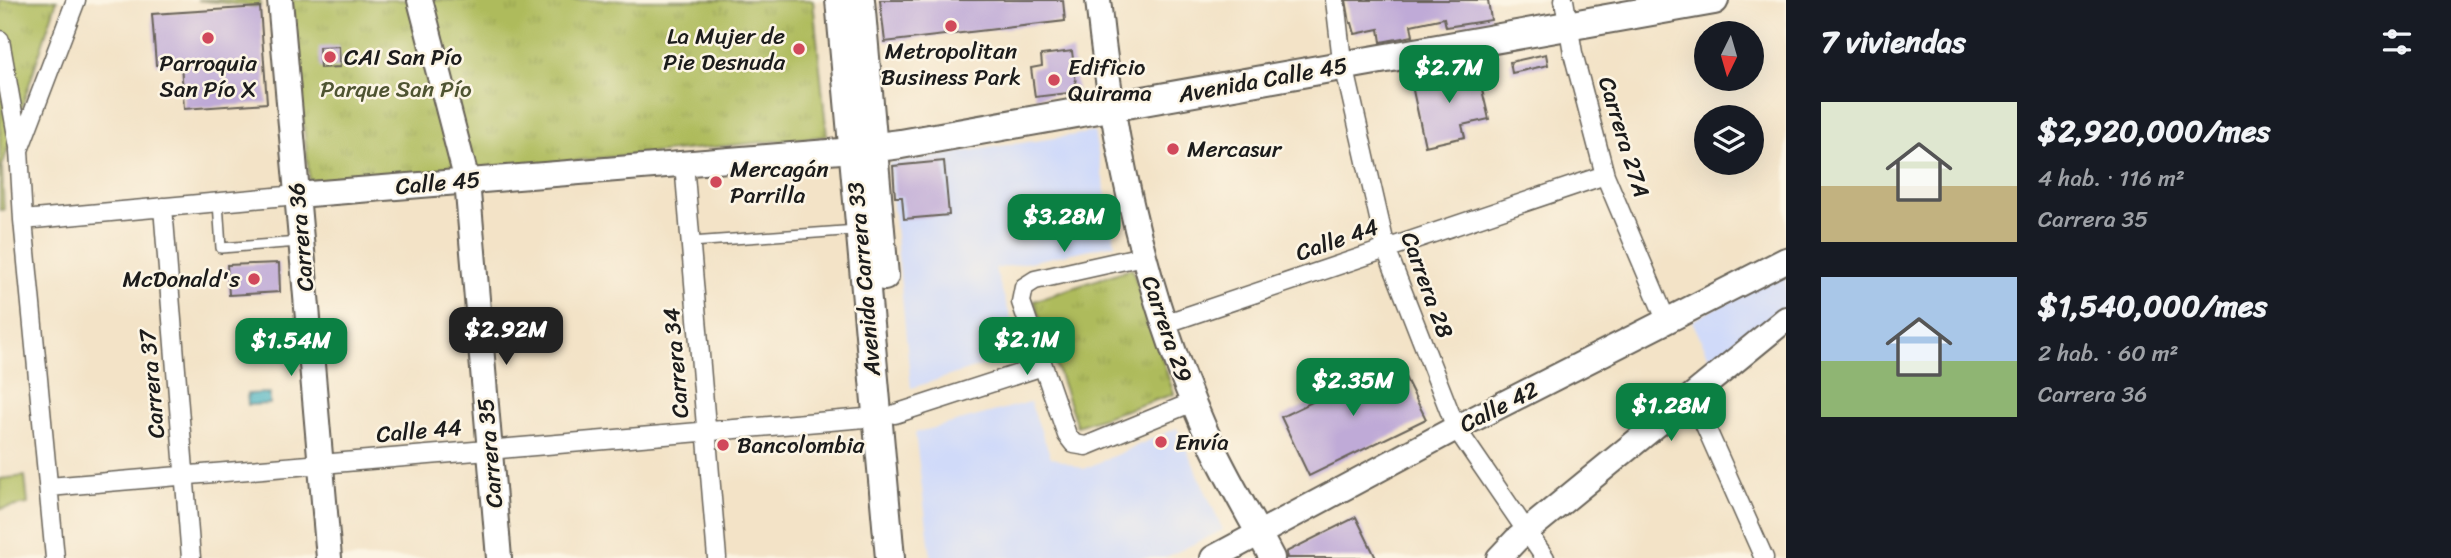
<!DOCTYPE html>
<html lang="es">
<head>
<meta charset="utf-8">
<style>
  :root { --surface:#171b24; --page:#20242c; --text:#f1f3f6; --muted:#9ea1a6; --accent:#0b8043 }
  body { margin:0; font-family:Sriracha,sans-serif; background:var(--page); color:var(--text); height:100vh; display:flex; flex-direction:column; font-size:26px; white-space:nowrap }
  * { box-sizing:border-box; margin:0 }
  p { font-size:23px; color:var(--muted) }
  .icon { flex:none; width:38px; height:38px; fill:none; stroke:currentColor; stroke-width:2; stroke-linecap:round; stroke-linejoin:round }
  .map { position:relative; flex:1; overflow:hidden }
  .drawer { display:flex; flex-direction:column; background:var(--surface); width:665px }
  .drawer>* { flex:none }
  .needle { width:46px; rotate:185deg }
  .tools { position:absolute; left:1694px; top:21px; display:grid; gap:14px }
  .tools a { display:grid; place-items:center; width:70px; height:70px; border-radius:50%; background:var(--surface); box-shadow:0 7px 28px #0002; font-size:35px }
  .price { position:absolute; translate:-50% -60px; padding:0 16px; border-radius:14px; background:var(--accent); color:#fff; font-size:23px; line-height:46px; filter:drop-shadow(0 2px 4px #0008) }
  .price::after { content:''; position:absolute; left:50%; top:42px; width:21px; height:16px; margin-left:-10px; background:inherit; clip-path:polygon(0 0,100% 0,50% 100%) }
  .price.active { background:#222; color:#fff }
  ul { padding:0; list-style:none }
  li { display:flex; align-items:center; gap:21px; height:175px; padding:0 35px }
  li span { display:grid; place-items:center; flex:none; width:196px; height:140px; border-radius:0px; color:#555 }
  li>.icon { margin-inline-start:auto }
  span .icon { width:84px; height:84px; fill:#fffc; stroke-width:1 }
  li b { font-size:30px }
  h2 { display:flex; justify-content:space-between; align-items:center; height:84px; padding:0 35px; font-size:30px }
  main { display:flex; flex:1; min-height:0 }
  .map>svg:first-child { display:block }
  .built { fill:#d0daf9 }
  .grass { fill:#aebb5c; stroke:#656c3c; stroke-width:2 }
  .park { fill:url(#park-tufts); stroke:#656c3c; stroke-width:2 }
  .water { fill:url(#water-waves); stroke:#2e666e; stroke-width:2 }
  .building { fill:#bfaad7 }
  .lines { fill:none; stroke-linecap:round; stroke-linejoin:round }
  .lane-casing { stroke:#676258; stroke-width:12 }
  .street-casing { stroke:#676258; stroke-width:21 }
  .secondary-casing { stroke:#676258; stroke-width:28 }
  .primary-casing { stroke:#676258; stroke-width:32 }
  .lane { stroke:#fff; stroke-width:9 }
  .street { stroke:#fff; stroke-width:18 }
  .secondary { stroke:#fff; stroke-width:24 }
  .primary { stroke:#fff; stroke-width:28 }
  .poi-dot { fill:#d1495b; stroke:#fcf5e5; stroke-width:2.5 }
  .labels { text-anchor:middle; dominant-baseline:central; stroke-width:5; stroke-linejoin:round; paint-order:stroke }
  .poi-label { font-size:23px; fill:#1c1c1c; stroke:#fcf5e5; text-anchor:start }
  .street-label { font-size:23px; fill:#1c1c1c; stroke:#fcf5e5 }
  .park-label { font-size:23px; fill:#4f5432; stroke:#fcf5e5 }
</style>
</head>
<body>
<main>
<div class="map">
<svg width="1786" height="558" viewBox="0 0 1786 558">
  <defs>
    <pattern id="park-tufts" width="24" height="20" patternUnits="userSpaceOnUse" patternTransform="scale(1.75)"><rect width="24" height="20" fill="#aebb5c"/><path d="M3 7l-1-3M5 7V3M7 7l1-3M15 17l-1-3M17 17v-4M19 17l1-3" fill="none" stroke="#95a04f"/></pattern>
    <pattern id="water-waves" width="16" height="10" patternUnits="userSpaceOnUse" patternTransform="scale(1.75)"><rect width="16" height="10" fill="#41afbf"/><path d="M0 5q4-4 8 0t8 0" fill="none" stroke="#368e9a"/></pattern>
  </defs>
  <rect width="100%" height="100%" fill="#fcf5e5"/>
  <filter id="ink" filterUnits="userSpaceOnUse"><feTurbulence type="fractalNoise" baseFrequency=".0143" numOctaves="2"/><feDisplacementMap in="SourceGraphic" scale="14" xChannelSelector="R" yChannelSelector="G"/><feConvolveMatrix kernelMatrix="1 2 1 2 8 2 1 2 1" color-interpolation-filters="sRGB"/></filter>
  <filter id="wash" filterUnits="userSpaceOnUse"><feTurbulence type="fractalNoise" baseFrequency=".00686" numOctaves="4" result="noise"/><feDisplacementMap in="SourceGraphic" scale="28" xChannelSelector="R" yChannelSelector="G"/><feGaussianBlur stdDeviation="1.57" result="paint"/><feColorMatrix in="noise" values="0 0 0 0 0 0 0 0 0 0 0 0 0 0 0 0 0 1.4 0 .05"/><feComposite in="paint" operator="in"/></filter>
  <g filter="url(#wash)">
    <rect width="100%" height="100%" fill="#f3e3c7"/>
    <!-- built -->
    <path class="built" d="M1094 132 1115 244 995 269 1022 353 911 388 889 163Z
      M1786 270V305L1712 363 1692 321Z
      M1030 402 1051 457 1084 469 1177 428 1223 530 1164 558H931L915 433Z"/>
    <!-- grass -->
    <path class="grass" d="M197 0H260V7Z
      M25 476 28 504 0 509V479Z"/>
    <!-- park -->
    <path class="park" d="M0 0H57L2 167 4 210H0Z
      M291 0H813L827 136 310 187Z
      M1132 268 1174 394 1077 426 1034 301Z"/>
    <!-- water -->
    <path class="water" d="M270 393V404L248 405 247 394Z"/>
    <g id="blocks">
      <!-- building -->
      <path class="building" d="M880 0H1063L1065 21 885 42Z
        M1346 0H1488L1491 20 1446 27 1444 18 1411 25 1413 36 1381 42 1379 29 1355 34 1352 23H1350Z
        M260 7 267 103 184 109 181 63 156 65 152 14Z
        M339 46 340 67 320 68 319 47Z
        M1072 51 1077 92 1035 97 1031 68 1042 66 1041 55Z
        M1546 54 1548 65 1512 73 1510 62Z
        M1477 69 1489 119 1462 125 1465 137 1425 146 1411 81Z
        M944 161 949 215 904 219 902 197H895L893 166Z
        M279 263 280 292 229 295 227 265Z
        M1397 361 1426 419 1309 476 1281 417Z
        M1356 517 1376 558H1287L1286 552Z"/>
    </g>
  </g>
  <g filter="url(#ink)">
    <use href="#blocks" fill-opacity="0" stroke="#676258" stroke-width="2"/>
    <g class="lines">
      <defs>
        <path id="lane" d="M218 202 221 248 299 242
          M691 242 857 230"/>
        <path id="street" d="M1335 0 1341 52 1386 249 1456 428 1545 558
          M1564 0 1573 53 1605 175 1667 322
          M0 40 19 147
          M684 163 717 558
          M163 207 191 558
          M23 220 297 195
          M1143 256 1035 280 1024 287 1021 302 1067 435 1074 444 1086 446 1193 402
          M1164 324 1605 175
          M1692 396 1764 558
          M895 414 1043 366
          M49 487 877 417
          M55 558 23 220 19 150 76 0"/>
        <path id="secondary" d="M280 0 329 558
          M420 0 467 181 499 558
          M1098 0C1114 155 1148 309 1214 450 1232 487 1253 522 1272 558
          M297 195 853 150
          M1213 558 1456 428 1786 260
          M1499 558 1516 540 1786 319"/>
        <path id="primary" d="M840 0 890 558
          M860 0 884 276
          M853 150 901 144 1714 0"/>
      </defs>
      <!-- lane casing -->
      <use href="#lane" class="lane-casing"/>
      <!-- street casing -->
      <use href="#street" class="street-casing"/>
      <!-- secondary casing -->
      <use href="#secondary" class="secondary-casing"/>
      <!-- primary casing -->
      <use href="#primary" class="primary-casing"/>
      <!-- lane -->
      <use href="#lane" class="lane"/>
      <!-- street -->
      <use href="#street" class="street"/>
      <!-- secondary -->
      <use href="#secondary" class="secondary"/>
      <!-- primary -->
      <use href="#primary" class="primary"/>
    </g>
  </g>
  <!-- markers -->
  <g class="poi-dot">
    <circle cx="951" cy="26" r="7"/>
    <circle cx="208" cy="38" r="7"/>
    <circle cx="799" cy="49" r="7"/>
    <circle cx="330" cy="57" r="7"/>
    <circle cx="1054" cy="80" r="7"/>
    <circle cx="1173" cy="149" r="7"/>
    <circle cx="716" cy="182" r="7"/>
    <circle cx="254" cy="279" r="7"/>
    <circle cx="1161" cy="442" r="7"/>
    <circle cx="723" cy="445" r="7"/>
  </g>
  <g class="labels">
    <!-- poi labels -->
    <g class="poi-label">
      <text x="785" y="36" text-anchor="end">La Mujer de<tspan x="785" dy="26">Pie Desnuda</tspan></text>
      <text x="951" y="51" text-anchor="middle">Metropolitan<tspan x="951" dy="26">Business Park</tspan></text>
      <text x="344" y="57">CAI San Pío</text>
      <text x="208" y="63" text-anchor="middle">Parroquia<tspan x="208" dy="26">San Pío X</tspan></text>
      <text x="1068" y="67">Edificio<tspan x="1068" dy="26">Quirama</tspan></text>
      <text x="1187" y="149">Mercasur</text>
      <text x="730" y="169">Mercagán<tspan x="730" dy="26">Parrilla</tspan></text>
      <text x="240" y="279" text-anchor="end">McDonald's</text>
      <text x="1175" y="442">Envía</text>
      <text x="737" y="445">Bancolombia</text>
    </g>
    <!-- street labels -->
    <g class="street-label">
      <text transform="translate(1263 80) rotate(-10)">Avenida Calle 45</text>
      <text transform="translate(1624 137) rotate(73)">Carrera 27A</text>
      <text transform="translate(438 183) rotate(-5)">Calle 45</text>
      <text transform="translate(301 237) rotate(-95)">Carrera 36</text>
      <text transform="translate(1337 240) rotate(-19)">Calle 44</text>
      <text transform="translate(864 279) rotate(-95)">Avenida Carrera 33</text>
      <text transform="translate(1427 285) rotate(70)">Carrera 28</text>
      <text transform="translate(1167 329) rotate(71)">Carrera 29</text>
      <text transform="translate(676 363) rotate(-95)">Carrera 34</text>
      <text transform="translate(152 384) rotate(-95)">Carrera 37</text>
      <text transform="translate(1499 407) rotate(-27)">Calle 42</text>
      <text transform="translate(419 431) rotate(-5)">Calle 44</text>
      <text transform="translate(490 453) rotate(-95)">Carrera 35</text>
    </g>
    <!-- park labels -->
    <g class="park-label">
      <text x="396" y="89">Parque San Pío</text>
    </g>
  </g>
</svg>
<div class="tools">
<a><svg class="needle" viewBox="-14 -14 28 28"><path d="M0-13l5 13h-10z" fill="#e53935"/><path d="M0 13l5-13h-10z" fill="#9ea1a6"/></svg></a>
<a><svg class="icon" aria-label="layers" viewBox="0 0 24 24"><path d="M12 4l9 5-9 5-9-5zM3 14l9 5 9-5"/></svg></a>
</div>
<b class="price" style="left:1449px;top:105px">$2.7M</b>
<b class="price" style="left:1064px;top:254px">$3.28M</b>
<b class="price active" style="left:506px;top:367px">$2.92M</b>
<b class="price" style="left:1027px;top:377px">$2.1M</b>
<b class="price" style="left:291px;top:378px">$1.54M</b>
<b class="price" style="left:1353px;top:418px">$2.35M</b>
<b class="price" style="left:1671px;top:443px">$1.28M</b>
</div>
<section class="drawer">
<h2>7 viviendas<svg class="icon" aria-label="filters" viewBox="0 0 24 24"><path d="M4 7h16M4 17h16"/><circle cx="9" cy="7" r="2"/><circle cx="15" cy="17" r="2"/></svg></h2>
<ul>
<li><span style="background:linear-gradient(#dfe7d0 60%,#c2b280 0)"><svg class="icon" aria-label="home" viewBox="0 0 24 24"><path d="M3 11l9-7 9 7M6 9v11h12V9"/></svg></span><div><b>$2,920,000/mes</b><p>4 hab. · 116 m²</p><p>Carrera 35</p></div></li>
<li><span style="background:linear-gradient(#a9c7e8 60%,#8fb573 0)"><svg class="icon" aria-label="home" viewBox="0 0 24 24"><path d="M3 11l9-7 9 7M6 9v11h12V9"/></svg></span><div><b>$1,540,000/mes</b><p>2 hab. · 60 m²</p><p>Carrera 36</p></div></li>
</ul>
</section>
</main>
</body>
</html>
